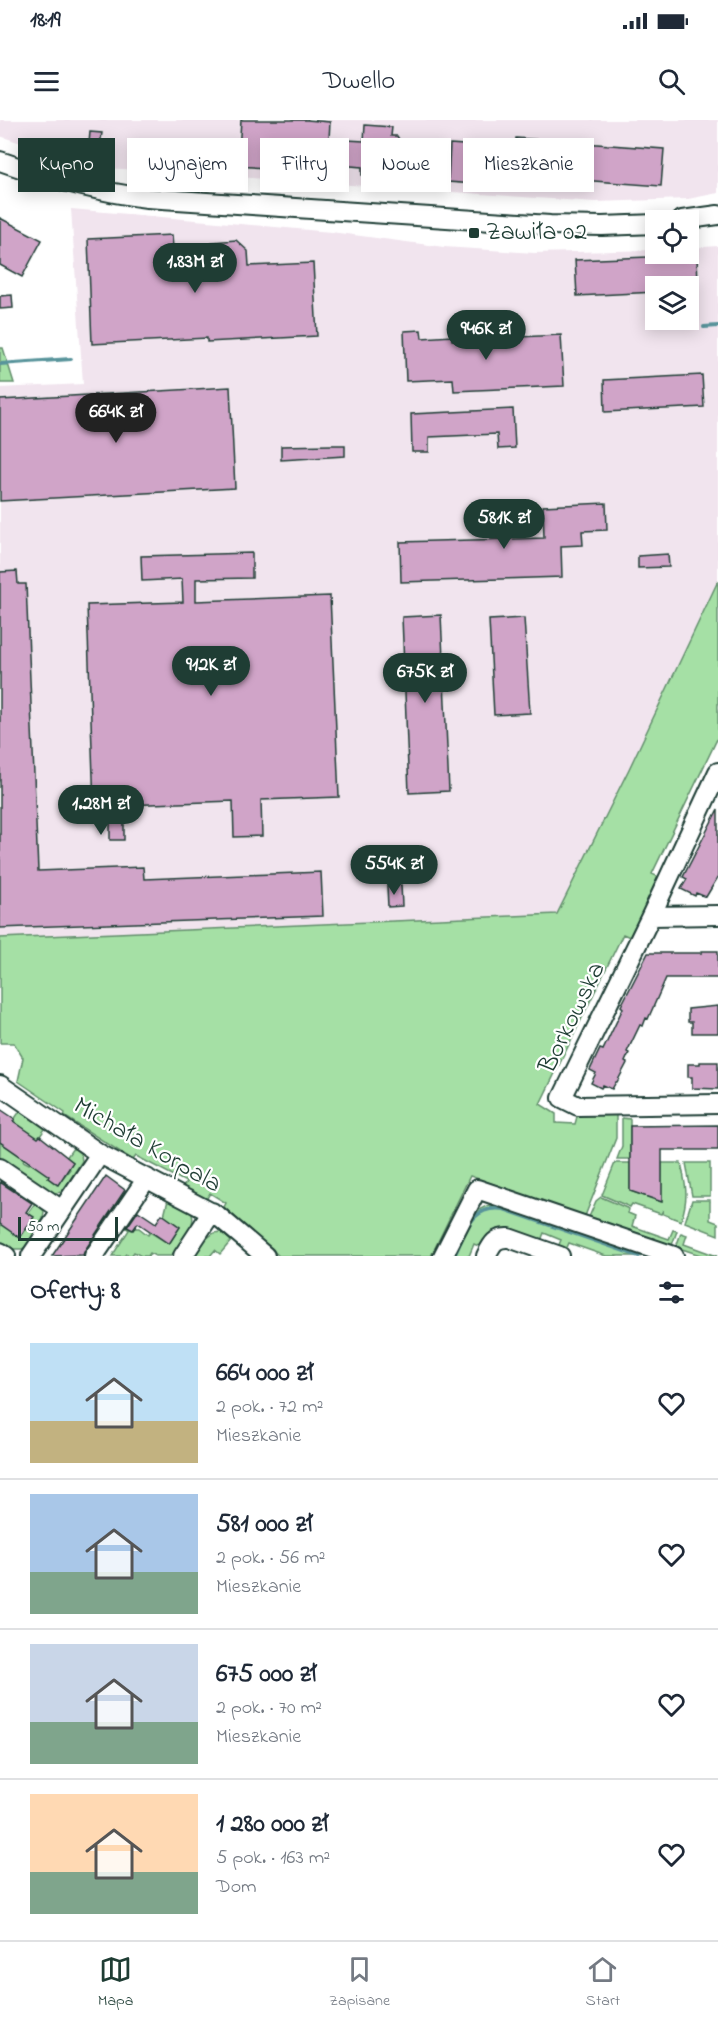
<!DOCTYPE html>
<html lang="pl">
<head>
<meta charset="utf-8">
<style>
  :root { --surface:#fff; --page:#f6f6f7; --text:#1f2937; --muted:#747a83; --line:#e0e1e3; --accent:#1f3d34 }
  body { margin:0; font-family:"Indie Flower",sans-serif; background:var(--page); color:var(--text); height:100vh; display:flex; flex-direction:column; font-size:22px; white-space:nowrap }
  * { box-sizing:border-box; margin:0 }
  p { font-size:20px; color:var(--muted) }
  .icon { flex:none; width:33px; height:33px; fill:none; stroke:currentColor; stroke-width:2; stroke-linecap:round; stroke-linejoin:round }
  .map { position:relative; height:1136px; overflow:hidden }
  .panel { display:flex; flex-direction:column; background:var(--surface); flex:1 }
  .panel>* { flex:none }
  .top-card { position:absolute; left:18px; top:18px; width:682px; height:54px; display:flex; gap:12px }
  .controls { position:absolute; left:645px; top:90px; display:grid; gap:12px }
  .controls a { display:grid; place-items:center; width:54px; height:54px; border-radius:0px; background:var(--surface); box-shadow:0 3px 15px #0003; font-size:30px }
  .scale { position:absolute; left:18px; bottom:15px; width:100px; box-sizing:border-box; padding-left:6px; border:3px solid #1f3d34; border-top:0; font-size:16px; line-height:21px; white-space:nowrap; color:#1f3d34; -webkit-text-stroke:4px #fff; paint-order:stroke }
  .price { position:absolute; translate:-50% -51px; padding:0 14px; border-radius:21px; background:var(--accent); color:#fff; font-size:20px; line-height:39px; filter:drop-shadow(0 2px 3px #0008) }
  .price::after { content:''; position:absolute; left:50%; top:36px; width:18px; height:14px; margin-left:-9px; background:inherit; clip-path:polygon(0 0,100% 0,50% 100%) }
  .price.on { background:#222; color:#fff }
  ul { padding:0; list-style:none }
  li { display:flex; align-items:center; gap:18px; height:150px; padding:0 30px }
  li+li { border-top:2px solid var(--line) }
  li span { display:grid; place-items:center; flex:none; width:168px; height:120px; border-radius:0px; color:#555 }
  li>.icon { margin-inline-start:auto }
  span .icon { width:72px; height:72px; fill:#fffc; stroke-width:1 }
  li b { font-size:26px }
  h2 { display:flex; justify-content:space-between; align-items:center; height:72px; padding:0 30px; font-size:26px }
  .tag { padding:0 21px; border-radius:0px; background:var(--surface); box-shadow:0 3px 15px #0003; font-size:21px; line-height:54px }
  .tag.on { background:var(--accent); color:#fff }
  .status { display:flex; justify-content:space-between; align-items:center; height:42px; padding:0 30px; background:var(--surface); direction:ltr }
  .status svg { height:16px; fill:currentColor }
  header { display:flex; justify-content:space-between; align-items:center; height:78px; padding:0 30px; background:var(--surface); font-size:27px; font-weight:600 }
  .dock { display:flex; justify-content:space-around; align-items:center; height:84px; border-top:2px solid var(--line); background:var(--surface); font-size:16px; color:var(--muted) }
  .dock a { display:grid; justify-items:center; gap:3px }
  .dock .on { color:var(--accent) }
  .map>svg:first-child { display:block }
  .built { fill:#f1e4ee; fill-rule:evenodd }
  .green { fill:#a5e0a5; stroke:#628e6c; stroke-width:1.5 }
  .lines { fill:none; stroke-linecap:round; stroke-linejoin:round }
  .stream { stroke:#59949b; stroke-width:4 }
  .building { fill:#d0a4c8; stroke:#1f3d34; stroke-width:1.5 }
  .minor-casing { stroke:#1f3d34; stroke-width:22 }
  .minor { stroke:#fff; stroke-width:18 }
  .poi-dot { fill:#1f3d34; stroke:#fff; stroke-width:2 }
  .labels { text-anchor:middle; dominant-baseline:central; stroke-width:4.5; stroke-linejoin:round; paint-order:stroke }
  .poi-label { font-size:26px; fill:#1f3d34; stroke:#fff; text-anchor:start }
  .street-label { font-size:26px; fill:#1f3d34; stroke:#fff }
</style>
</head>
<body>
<div class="status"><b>18:19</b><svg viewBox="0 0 49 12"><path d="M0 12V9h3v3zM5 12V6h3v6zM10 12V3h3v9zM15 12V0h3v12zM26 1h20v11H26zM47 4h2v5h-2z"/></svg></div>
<header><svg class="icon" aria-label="menu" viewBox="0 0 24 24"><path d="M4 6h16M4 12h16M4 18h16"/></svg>Dwello<svg class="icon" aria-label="search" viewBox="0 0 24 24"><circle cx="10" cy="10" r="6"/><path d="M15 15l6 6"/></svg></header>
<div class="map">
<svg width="718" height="1136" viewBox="0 0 718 1136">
  <rect width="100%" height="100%" fill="#fff"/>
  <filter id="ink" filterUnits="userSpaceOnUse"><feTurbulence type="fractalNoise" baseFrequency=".0167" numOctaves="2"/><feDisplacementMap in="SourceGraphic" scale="12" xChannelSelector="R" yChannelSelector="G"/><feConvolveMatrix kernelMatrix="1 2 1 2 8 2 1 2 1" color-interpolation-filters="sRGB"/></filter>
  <g filter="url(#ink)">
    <!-- built -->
    <path class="built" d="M0 0H718V73L688 79 595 82 93 47 0 16Z
      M71 89 331 112 444 127 534 133 655 130 656 134H688L689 128 718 126V461L629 649 557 794 0 818V268L83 264ZM656 166H688V200H656Z"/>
    <!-- green -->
    <path class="green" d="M0 228H3L14 263H0Z
      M718 461V617L652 754 661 758 632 818 623 814 540 984 556 994V1003L575 1004 578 993H616V1018L585 1096 470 1056 431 1136H279L224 1087 226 1083 210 1073 206 1080 182 1069 186 1062 136 1036 133 1040 64 996 65 993 18 961 23 938 14 923H0V818L557 794 629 649Z
      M20 991 45 1009 38 1019 13 1001Z
      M622 998 630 999V1039H617L622 1026Z
      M0 1022 24 1039 23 1041 29 1044 30 1043 51 1053 48 1058 57 1065 70 1049 69 1048 73 1042 66 1038 73 1028 81 1034 82 1041 62 1072 54 1073 0 1040Z
      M615 1043H630V1071L661 1082 662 1043H681C686 1067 689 1076 681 1101L663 1094V1090L661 1094 632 1084 630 1087 602 1075Z
      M686 1043H710V1076H692Z
      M601 1077 629 1089 628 1093 635 1096 632 1106 669 1119 673 1110 677 1111 672 1125 589 1097 596 1081Z
      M168 1080C175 1083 186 1086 191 1092 199 1105 178 1126 171 1136H155L150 1133 148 1136H141L134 1132 131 1136 126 1134 124 1136H112L129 1110 121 1104 132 1110 134 1108H139L148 1115 150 1112 169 1124 180 1107 164 1096Z
      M692 1080H710V1100L718 1103V1115L685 1102Z
      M35 1083 44 1091 43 1099 26 1127 22 1129H12L10 1131 0 1124V1104L27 1110 32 1104 28 1093Z
      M493 1084 640 1133 643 1136H606L569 1123 565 1132 557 1129 561 1120 544 1113 540 1123 483 1128 474 1124 469 1136H450C461 1116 468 1089 493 1084Z
      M221 1112 231 1121 220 1134 215 1130 210 1136H191L204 1116 207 1118 214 1113Z
      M681 1113 687 1115 684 1124 717 1136H703L676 1127Z"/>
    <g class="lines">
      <!-- stream -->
      <path class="stream" d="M704 207 718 206
        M0 244 71 239
        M454 1136C466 1111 471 1084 504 1089L639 1136"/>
    </g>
    <!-- building -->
    <path class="building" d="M241 0H307L330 2 329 19 364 21 365 5 392 7 391 16H397L402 24 400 57 362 55V47L327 44 326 53 300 51V42L265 39V48L238 46Z
      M90 12 102 13 100 25 89 23Z
      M516 18 664 29 661 66 513 55Z
      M450 24 477 26 474 64 448 62Z
      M0 98 42 120 22 157 0 145Z
      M172 115 175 155 204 153V131L213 122 236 120 248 131 249 146 313 143 317 216 207 222V218L92 224 88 119Z
      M697 135 698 166H656V172L577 176 575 140Z
      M12 175 13 188 0 189V176Z
      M421 210 422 218 452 216V220L561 215 564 266 454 271 453 259 406 261 404 211Z
      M702 255 704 287 605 292 604 260Z
      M230 267 235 368 0 381V280Z
      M513 289 515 328 498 329 497 314 429 317V332H412L411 294Z
      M331 325H345V336L281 340V326Z
      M606 383 607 410 582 411 583 425 561 426 562 457 401 462 400 422 544 418 543 386Z
      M252 433V458L196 459V481L330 476 339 677 261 680 262 716 234 717 233 681 124 685V720H110V686H94L87 485 183 482 182 459 142 461 141 436Z
      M668 434 669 447 638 448V436Z
      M17 451 18 464H26L38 751 143 747 144 759 321 752 323 796 0 808V452Z
      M441 495 449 671 409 673 402 497Z
      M524 498 530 593 494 595 489 500Z
      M718 689V757L706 777 696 773 695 776 681 769 687 759 683 757Z
      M401 765 402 786 388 787 387 766Z
      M702 831H718V858H666L648 899 646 898 643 906 640 905 627 932 629 933 625 942 627 943 617 962H616L612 969 603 965 601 968 591 963 596 953 590 950 600 929 603 930 623 888 621 886 648 833H702Z
      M718 886V913H692V902H688V889Z
      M700 942H718V969L692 968V957H688V944H700Z
      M0 989 15 999 13 1001 38 1018 40 1016 73 1042 58 1065 48 1058 49 1056 0 1022Z
      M718 1005V1030H662V1082L630 1071V1006Z
      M106 1056 125 1070 85 1130 83 1135 52 1136Z
      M0 1062 32 1083 26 1092 34 1097 20 1118 0 1104Z
      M138 1091 156 1103 162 1094 180 1107 169 1124 138 1103 133 1110 127 1107Z"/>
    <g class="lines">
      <defs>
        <path id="minor" d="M0 41C48 58 96 72 147 78L550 105 602 106 656 104
          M682 100 718 95
          M718 652 651 796 562 978 578 986 718 984
          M651 796 718 795
          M0 965 100 1034 218 1096 265 1136
          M0 1048 62 1090
          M0 1132 6 1136
          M31 1136 100 1034
          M94 1136 147 1058
          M183 1136 212 1092
          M443 1136 477 1069 674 1136
          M486 1136C492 1124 495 1117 509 1118L560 1136"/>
      </defs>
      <!-- minor casing -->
      <use href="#minor" class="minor-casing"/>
      <!-- minor -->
      <use href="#minor" class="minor"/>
    </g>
  </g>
  <!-- markers -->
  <rect class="poi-dot" x="468" y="107" width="12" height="12" rx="3"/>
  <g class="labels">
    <!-- poi labels -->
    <g class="poi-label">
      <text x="486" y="113">Zawiła 02</text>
    </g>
    <!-- street labels -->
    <g class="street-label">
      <text transform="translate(573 898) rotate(-64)">Borkowska</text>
      <text transform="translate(147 1026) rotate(30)">Michała Korpala</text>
    </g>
  </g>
</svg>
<div class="controls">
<a><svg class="icon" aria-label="locate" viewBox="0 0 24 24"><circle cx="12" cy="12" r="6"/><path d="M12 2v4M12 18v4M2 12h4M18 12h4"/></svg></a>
<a><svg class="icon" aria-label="layers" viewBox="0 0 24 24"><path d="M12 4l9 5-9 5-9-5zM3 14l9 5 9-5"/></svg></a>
</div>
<div class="scale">50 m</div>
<b class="price" style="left:195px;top:174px">1.83M zł</b>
<b class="price" style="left:486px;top:241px">946K zł</b>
<b class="price on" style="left:116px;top:324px">664K zł</b>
<b class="price" style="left:504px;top:430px">581K zł</b>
<b class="price" style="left:211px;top:577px">912K zł</b>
<b class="price" style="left:425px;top:584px">675K zł</b>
<b class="price" style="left:101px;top:716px">1.28M zł</b>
<b class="price" style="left:394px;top:776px">554K zł</b>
<div class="top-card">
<a class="tag on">Kupno</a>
<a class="tag">Wynajem</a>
<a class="tag">Filtry</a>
<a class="tag">Nowe</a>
<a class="tag">Mieszkanie</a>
</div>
</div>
<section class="panel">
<h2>Oferty: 8<svg class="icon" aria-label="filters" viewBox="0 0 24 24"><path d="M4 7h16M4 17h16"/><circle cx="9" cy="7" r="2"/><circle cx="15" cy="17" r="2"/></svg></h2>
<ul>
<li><span style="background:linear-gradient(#bfe0f5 65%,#c2b280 0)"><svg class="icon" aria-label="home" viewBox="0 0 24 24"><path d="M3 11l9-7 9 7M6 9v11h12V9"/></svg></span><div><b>664 000 zł</b><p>2 pok. · 72 m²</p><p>Mieszkanie</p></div><svg class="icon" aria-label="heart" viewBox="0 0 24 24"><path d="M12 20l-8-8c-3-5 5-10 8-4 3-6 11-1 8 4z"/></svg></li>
<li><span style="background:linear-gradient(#a9c7e8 65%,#7fa58c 0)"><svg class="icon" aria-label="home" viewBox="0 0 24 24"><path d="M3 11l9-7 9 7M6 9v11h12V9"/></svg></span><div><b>581 000 zł</b><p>2 pok. · 56 m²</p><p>Mieszkanie</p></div><svg class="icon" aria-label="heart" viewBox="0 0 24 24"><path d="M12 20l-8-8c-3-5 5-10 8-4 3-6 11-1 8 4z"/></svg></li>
<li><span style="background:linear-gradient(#c9d6e8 65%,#7fa58c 0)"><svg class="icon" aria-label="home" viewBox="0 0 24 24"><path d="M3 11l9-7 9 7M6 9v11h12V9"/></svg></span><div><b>675 000 zł</b><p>2 pok. · 70 m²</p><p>Mieszkanie</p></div><svg class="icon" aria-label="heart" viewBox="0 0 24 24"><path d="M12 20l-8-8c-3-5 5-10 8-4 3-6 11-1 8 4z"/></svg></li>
<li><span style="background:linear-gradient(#ffd9b3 65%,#7fa58c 0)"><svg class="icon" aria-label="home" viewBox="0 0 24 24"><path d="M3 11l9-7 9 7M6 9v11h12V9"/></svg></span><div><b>1 280 000 zł</b><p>5 pok. · 163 m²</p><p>Dom</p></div><svg class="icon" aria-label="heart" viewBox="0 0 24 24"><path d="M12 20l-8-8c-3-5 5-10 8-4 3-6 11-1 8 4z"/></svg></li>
</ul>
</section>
<nav class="dock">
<a class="on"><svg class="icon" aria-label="map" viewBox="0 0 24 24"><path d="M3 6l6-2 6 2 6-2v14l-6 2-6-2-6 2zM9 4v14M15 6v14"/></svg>Mapa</a>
<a><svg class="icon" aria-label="saved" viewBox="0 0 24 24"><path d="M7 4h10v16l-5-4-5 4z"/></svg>Zapisane</a>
<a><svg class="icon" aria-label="home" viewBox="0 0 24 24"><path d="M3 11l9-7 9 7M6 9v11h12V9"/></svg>Start</a>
</nav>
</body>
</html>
